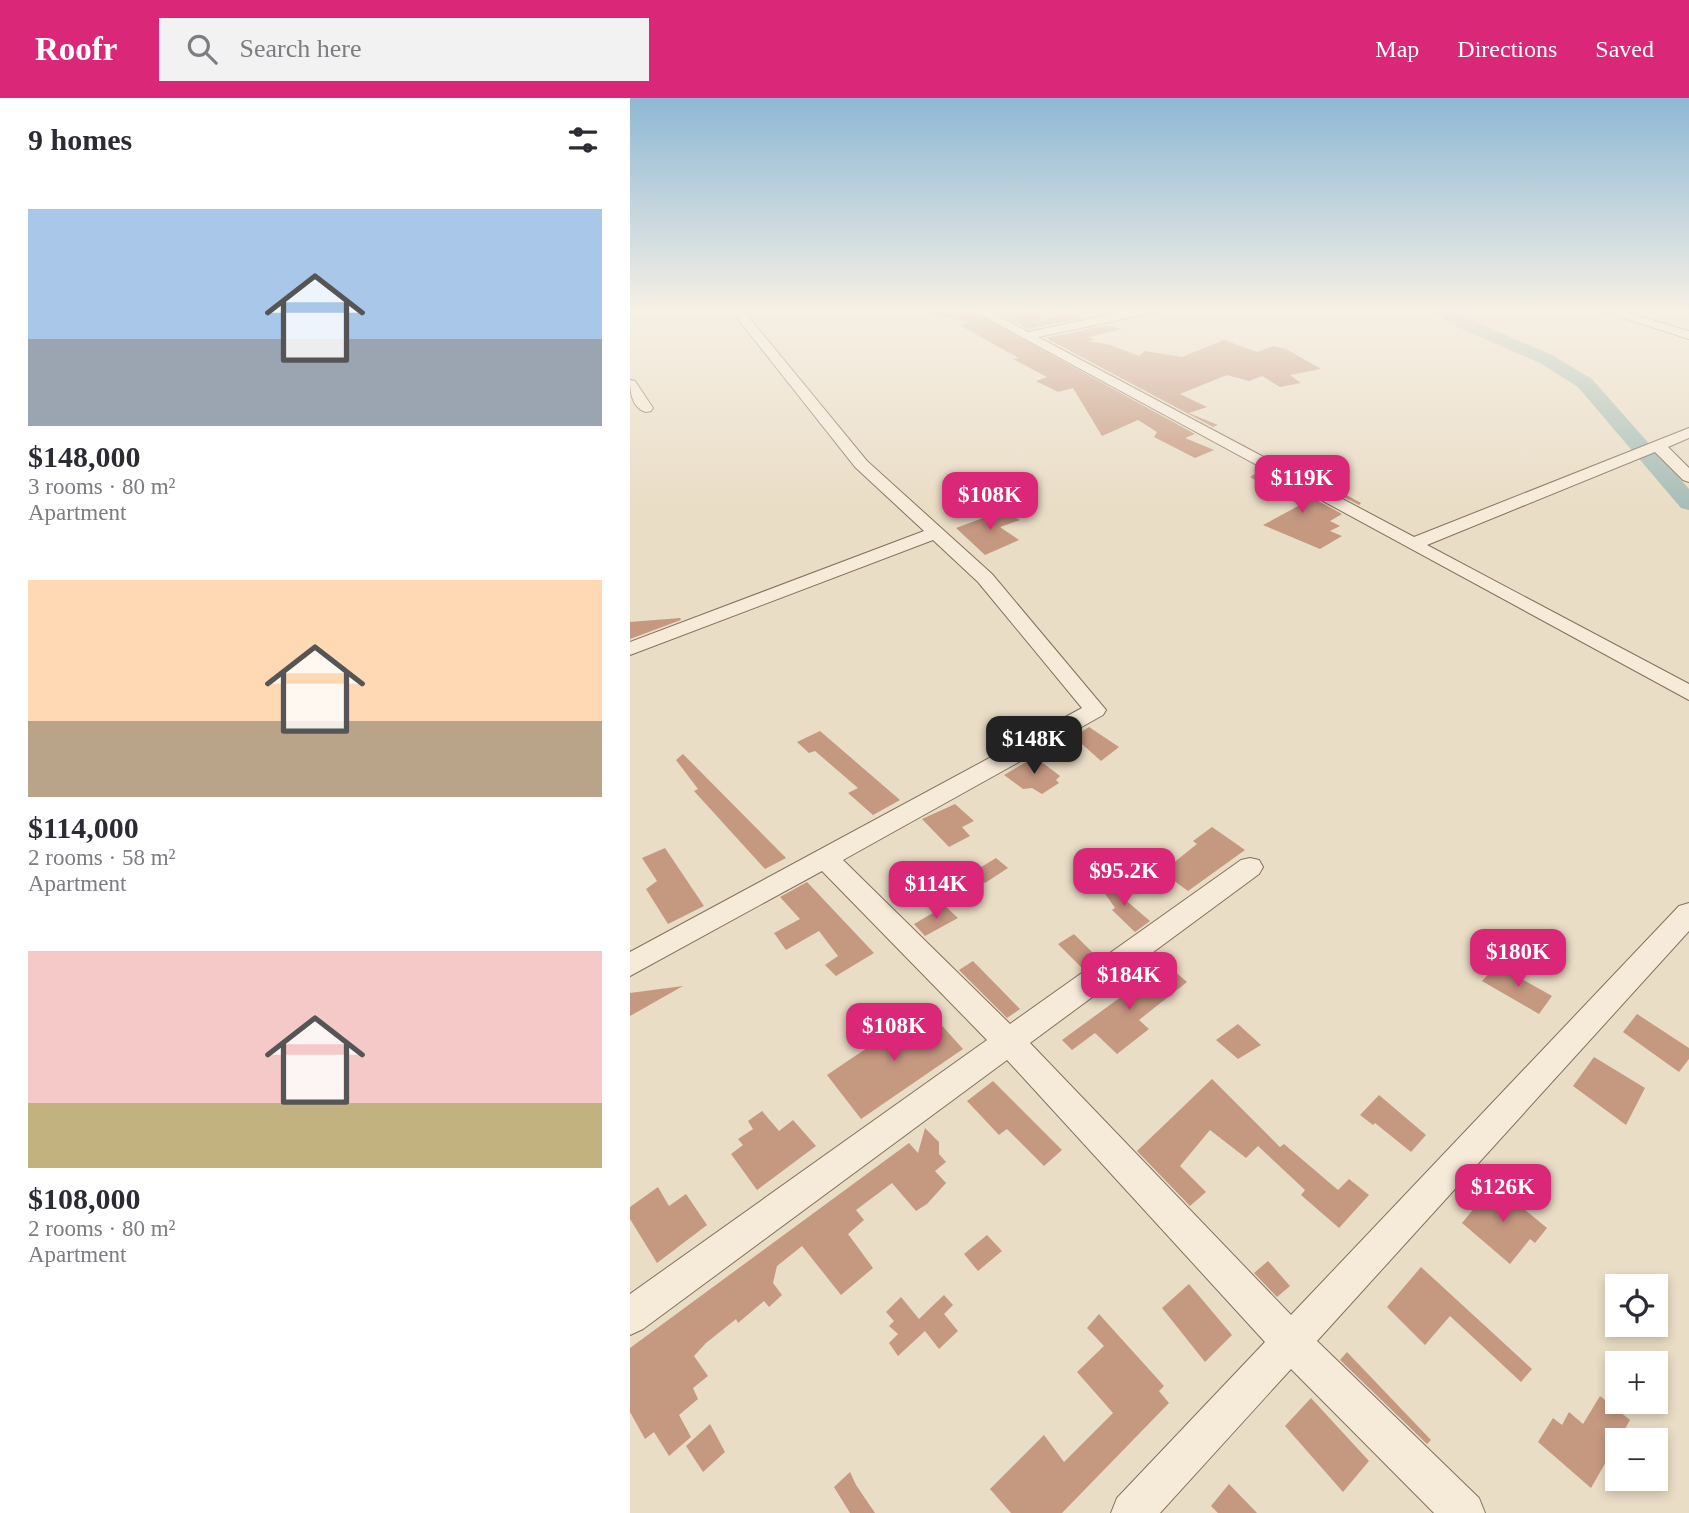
<!DOCTYPE html>
<html lang="en">
<head>
<meta charset="utf-8">
<style>
  :root { --surface:#fff; --page:#f2f2f3; --text:#2b2b33; --muted:#7c7c81; --accent:#db2777 }
  body { margin:0; font-family:"Times New Roman",serif; background:var(--page); color:var(--text); height:100vh; display:flex; flex-direction:column; font-size:26px; white-space:nowrap }
  * { box-sizing:border-box; margin:0 }
  p { font-size:23px; color:var(--muted) }
  .icon { flex:none; width:38px; height:38px; fill:none; stroke:currentColor; stroke-width:2; stroke-linecap:round; stroke-linejoin:round }
  .map { position:relative; flex:1; overflow:hidden }
  .side { display:flex; flex-direction:column; background:var(--surface); width:630px }
  .side>* { flex:none }
  .controls { position:absolute; left:975px; top:1176px; display:grid; gap:14px }
  .controls a { display:grid; place-items:center; width:63px; height:63px; border-radius:0px; background:var(--surface); box-shadow:0 4px 10px #0003; font-size:35px }
  .price { position:absolute; translate:-50% -60px; padding:0 16px; border-radius:14px; background:var(--accent); color:#fff; font-size:23px; line-height:46px; filter:drop-shadow(0 2px 4px #0008) }
  .price::after { content:''; position:absolute; left:50%; top:42px; width:21px; height:16px; margin-left:-10px; background:inherit; clip-path:polygon(0 0,100% 0,50% 100%) }
  .price.selected { background:#222; color:#fff }
  ul { padding:0; list-style:none }
  li { display:grid; align-content:center; gap:14px; height:371px; padding:0 28px }
  li span { display:grid; place-items:center; height:217px; border-radius:0px; color:#555 }
  li>.icon { margin-inline-start:auto }
  span .icon { width:126px; height:126px; fill:#fffc; stroke-width:1 }
  li b { font-size:30px }
  h2 { display:flex; justify-content:space-between; align-items:center; height:84px; padding:0 28px; font-size:30px }
  header { display:flex; align-items:center; gap:42px; box-sizing:border-box; height:98px; padding:0 35px; background:var(--accent); color:#fff }
  header strong { font-size:33px }
  nav { display:flex; gap:38px; margin-inline-start:auto; font-size:24px }
  .search { width:490px; height:63px; background:var(--page); display:flex; align-items:center; gap:18px; box-sizing:border-box; padding:0 24px; border-radius:0px; color:var(--muted); font-size:26px }
  main { display:flex; flex:1; min-height:0 }
  .map>svg:first-child { display:block }
  .lines { fill:none; stroke-linecap:round; stroke-linejoin:round }
  .river { fill:#a7beb6; fill-rule:evenodd }
  .building { fill:#c59880 }
  .minor-casing { stroke:#84705e; stroke-width:2 }
  .minor { fill:#f6ebd9; fill-rule:evenodd }
</style>
</head>
<body>
<header>
<strong>Roofr</strong>
<div class="search"><svg class="icon" aria-label="search" viewBox="0 0 24 24"><circle cx="10" cy="10" r="6"/><path d="M15 15l6 6"/></svg>Search here</div>
<nav><a>Map</a><a>Directions</a><a>Saved</a></nav>
</header>
<main>
<section class="side">
<h2>9 homes<svg class="icon" aria-label="filters" viewBox="0 0 24 24"><path d="M4 7h16M4 17h16"/><circle cx="9" cy="7" r="2"/><circle cx="15" cy="17" r="2"/></svg></h2>
<ul>
<li><span style="background:linear-gradient(#a9c7e8 60%,#9aa5b1 0)"><svg class="icon" aria-label="home" viewBox="0 0 24 24"><path d="M3 11l9-7 9 7M6 9v11h12V9"/></svg></span><div><b>$148,000</b><p>3 rooms · 80 m²</p><p>Apartment</p></div></li>
<li><span style="background:linear-gradient(#ffd9b3 65%,#b9a48a 0)"><svg class="icon" aria-label="home" viewBox="0 0 24 24"><path d="M3 11l9-7 9 7M6 9v11h12V9"/></svg></span><div><b>$114,000</b><p>2 rooms · 58 m²</p><p>Apartment</p></div></li>
<li><span style="background:linear-gradient(#f6c9c9 70%,#c2b280 0)"><svg class="icon" aria-label="home" viewBox="0 0 24 24"><path d="M3 11l9-7 9 7M6 9v11h12V9"/></svg></span><div><b>$108,000</b><p>2 rooms · 80 m²</p><p>Apartment</p></div></li>
</ul>
</section>
<div class="map">
<svg width="1059" height="1415" viewBox="0 0 1059 1415">
  <rect width="100%" height="100%" fill="#eaddc6"/>
  <g class="lines">
    <!-- river -->
    <path class="river" d="M804 211H822L830 217 922 257 962 281 1059 391V412L1051 410 948 289 910 265 818 225Z"/>
  </g>
  <!-- building -->
  <path class="building" d="M306 211H338L565 336 555 340 584 352 565 360 524 339 527 334 508 322 472 338 443 290 428 294 406 283 417 279 383 261 389 260 329 227 339 224 305 218Z
    M360 211H409L411 224 435 215 452 220 398 231Z
    M477 227 492 231 459 239 465 242 458 243 480 247 509 258 515 253 552 259 594 242 627 254 643 248 656 251 691 271 660 277 671 285 650 289 632 278 619 283 597 277 550 296 577 309 559 315 588 327 583 329 416 240Z
    M658 357 694 379 687 381 731 405 729 407 647 363Z
    M631 372 712 416 700 423 710 428 700 433 712 438 690 451 633 427 670 407 620 379Z
    M372 413 390 422 370 429 389 442 355 457 326 430Z
    M50 520 51 522 0 541V524Z
    M459 629 489 649 471 663 444 639Z
    M190 633 270 702 243 717 218 695 228 690 185 653 179 655 167 644Z
    M53 656 156 760 135 771 64 693 68 691 46 662Z
    M405 659 430 678 426 682 429 685 412 696 402 690 393 691 374 677Z
    M325 706 344 723 332 729 340 738 319 749 292 721Z
    M582 729 615 752 558 793 532 774 567 746 563 743Z
    M35 750 74 808 38 826 16 791 27 783 12 760Z
    M366 760 378 770 355 785 343 774Z
    M471 781 520 823 505 834 482 812 485 810 467 784Z
    M177 784 244 855 206 878 195 867 208 858 189 833 156 852 144 835 170 821 150 799Z
    M315 808 328 820 295 838 284 826Z
    M444 836 468 860 453 871 428 846Z
    M343 863 390 911 377 920 329 872Z
    M536 866 557 884 509 922 519 931 487 956 465 935 442 952 432 942Z
    M867 867 922 898 909 916 852 883Z
    M53 888 0 918V895Z
    M296 910 333 951 231 1021 197 977Z
    M1007 916 1059 950V961L1049 974 993 934Z
    M608 926 631 947 608 961 586 942Z
    M964 959 1015 990 996 1027 943 988Z
    M582 981 650 1049 654 1046 708 1092 719 1081 739 1097 709 1130 671 1097 675 1092 628 1048 616 1060 580 1032 550 1068 576 1094 560 1108 507 1053Z
    M363 983 432 1052 414 1068 377 1031 369 1037 337 1003Z
    M749 997 796 1037 781 1054 745 1025 743 1027 730 1017Z
    M132 1013 149 1033 163 1022 186 1048 127 1092 101 1056 113 1047 108 1041 123 1031 118 1023Z
    M295 1030 309 1044V1056L316 1064 305 1073 316 1085 297 1106 286 1113 262 1085 226 1112 234 1122 218 1136 243 1170 211 1197 172 1148 147 1168 143 1185 152 1197 139 1209 134 1203 108 1225 106 1221 76 1245 64 1258 78 1278 63 1290 68 1301 49 1317 61 1339 39 1358 24 1334 15 1341 0 1314V1250L279 1045 288 1055Z
    M864 1086 917 1130 905 1145 900 1141 880 1166 832 1125Z
    M28 1089 39 1108 56 1096 77 1127 27 1165 0 1121V1109Z
    M357 1137 372 1153 348 1173 334 1156Z
    M638 1163 660 1188 647 1199 624 1175Z
    M791 1169 902 1271 891 1284 820 1218 795 1247 757 1209Z
    M559 1186 602 1237 575 1264 532 1210Z
    M314 1197 323 1207 314 1216 328 1233 309 1251 295 1233 268 1258 259 1245 268 1236 259 1228 264 1223 256 1214 271 1199 289 1221Z
    M469 1216 534 1288 529 1293 539 1305 432 1415H381L360 1391 414 1337 434 1364 483 1315 447 1274 474 1248 457 1230Z
    M717 1254 801 1342 797 1346 710 1262Z
    M970 1298 1000 1322 961 1390 908 1344 923 1320 932 1327 939 1314 953 1326Z
    M681 1300 739 1363 713 1394 655 1328Z
    M80 1326 95 1354 73 1374 56 1348Z
    M220 1374 226 1387 245 1415H220L204 1389Z
    M599 1386 627 1415H588L581 1408Z"/>
  <g class="lines">
    <defs>
      <path id="minor" d="M100 211H112L237 363 362 476 476 612 473 617 213 762 380 926 611 762 620 760 629 762 633 769 629 776 400 945 661 1217 1049 808 1059 805V833L687 1243 849 1400 855 1415H804L661 1271 530 1415H481L487 1400 635 1244 377 962 13 1231 0 1237V1196L357 942 192 773 0 878V854L452 610 348 484 303 442 0 557V544L294 433 225 369Z
        M340 211H355L398 234 506 211H528L522 215 408 239 784 439 1059 330V340L1038 349 1059 370V384L1053 382 1025 354 797 447 1059 586V602Z
        M966 211H984L1059 233V241Z
        M0 282 5 283 23 310 21 313 16 314C2 310 0 294 0 282Z"/>
    </defs>
    <!-- minor casing -->
    <use href="#minor" class="minor-casing"/>
    <!-- minor -->
    <use href="#minor" class="minor"/>
  </g>
  <!-- sky -->
  <linearGradient id="sky" x2="0" y2="1"><stop stop-color="#8eb8d4"/><stop offset="0.52" stop-color="#f6f0e5"/><stop offset="1" stop-color="#f6f0e5" stop-opacity="0"/></linearGradient>
  <rect width="1059" height="409" fill="url(#sky)"/>
</svg>
<div class="controls">
<a><svg class="icon" aria-label="locate" viewBox="0 0 24 24"><circle cx="12" cy="12" r="6"/><path d="M12 2v4M12 18v4M2 12h4M18 12h4"/></svg></a>
<a>+</a>
<a>−</a>
</div>
<b class="price" style="left:672px;top:417px">$119K</b>
<b class="price" style="left:360px;top:434px">$108K</b>
<b class="price selected" style="left:404px;top:678px">$148K</b>
<b class="price" style="left:494px;top:810px">$95.2K</b>
<b class="price" style="left:306px;top:823px">$114K</b>
<b class="price" style="left:888px;top:891px">$180K</b>
<b class="price" style="left:499px;top:914px">$184K</b>
<b class="price" style="left:264px;top:965px">$108K</b>
<b class="price" style="left:873px;top:1126px">$126K</b>
</div>
</main>
</body>
</html>
